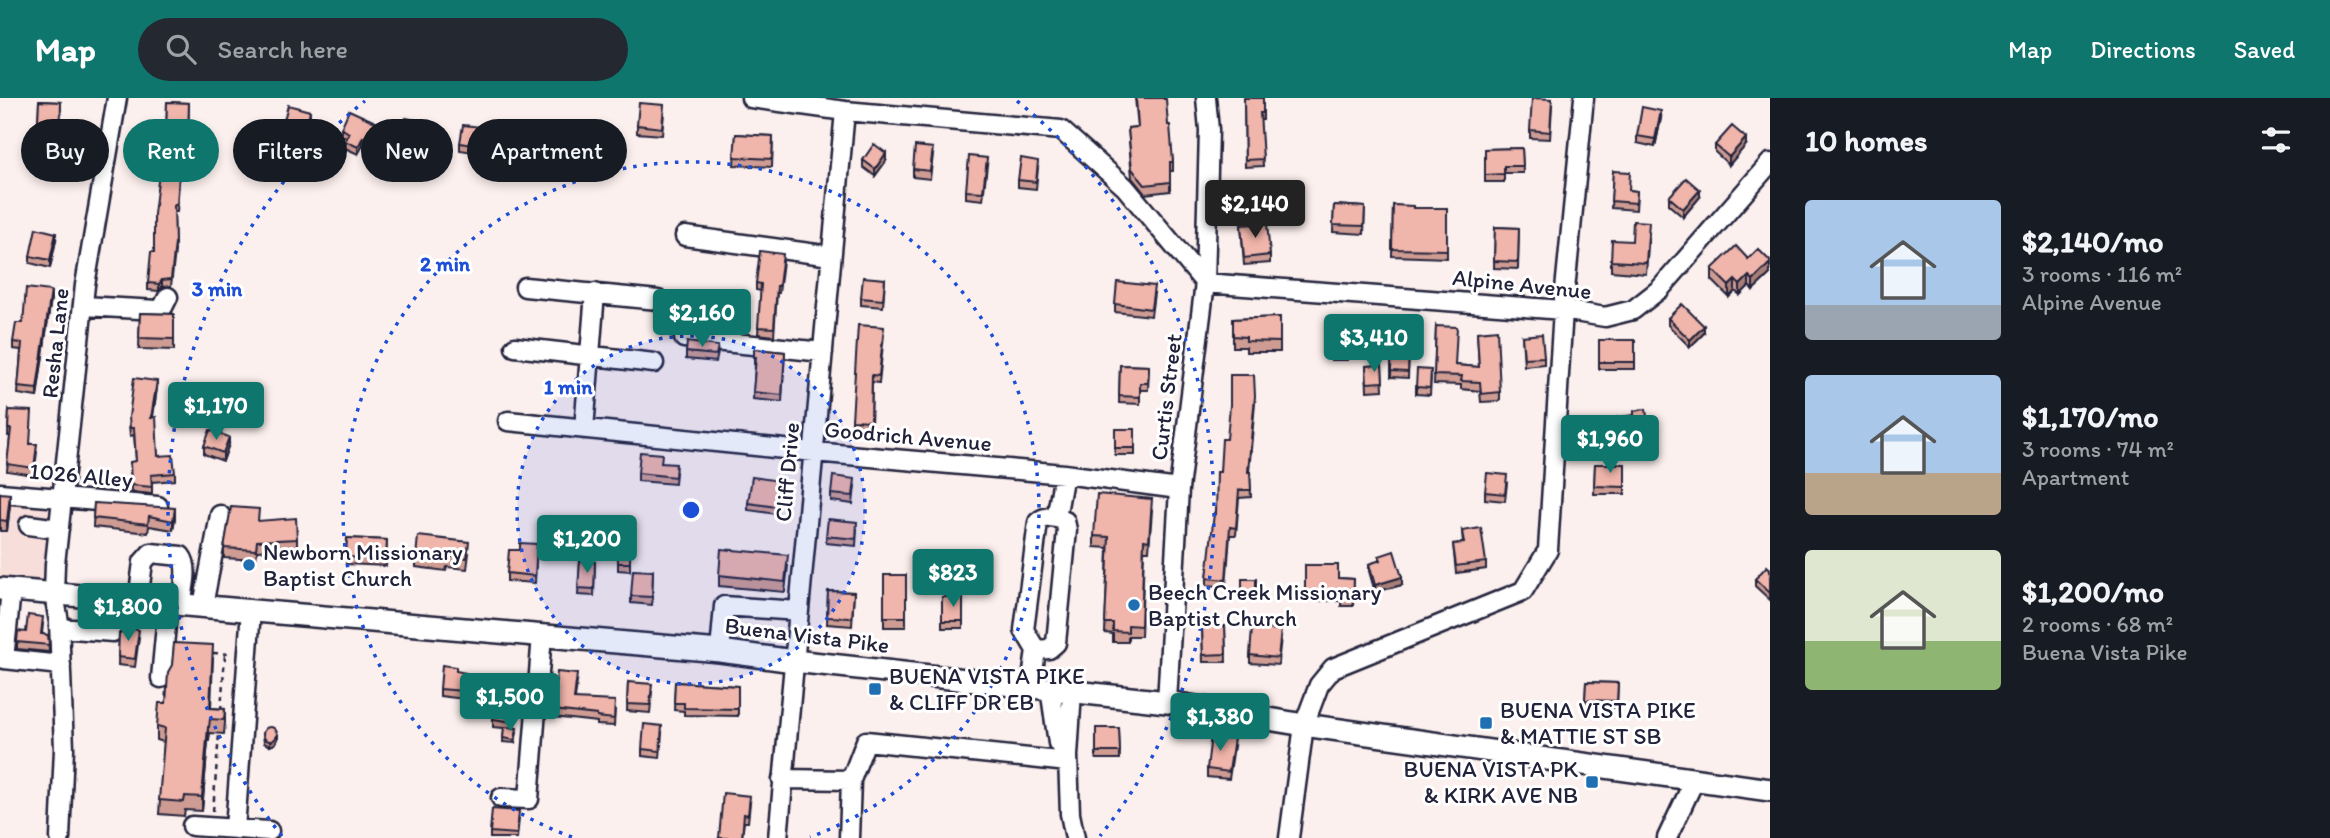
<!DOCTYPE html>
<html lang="en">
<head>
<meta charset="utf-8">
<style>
  :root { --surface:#171b24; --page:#242831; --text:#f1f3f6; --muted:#9ea1a6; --accent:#0f766e }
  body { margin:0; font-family:Itim,sans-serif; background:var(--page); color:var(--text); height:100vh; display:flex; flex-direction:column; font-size:26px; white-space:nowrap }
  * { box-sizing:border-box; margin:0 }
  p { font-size:23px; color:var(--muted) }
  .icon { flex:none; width:38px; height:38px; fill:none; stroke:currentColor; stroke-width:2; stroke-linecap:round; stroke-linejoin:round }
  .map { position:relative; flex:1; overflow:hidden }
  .panel { display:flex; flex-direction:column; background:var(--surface); width:560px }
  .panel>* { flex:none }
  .hud { position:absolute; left:21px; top:21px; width:665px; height:63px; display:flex; gap:14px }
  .price { position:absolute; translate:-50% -60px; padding:0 16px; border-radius:7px; background:var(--accent); color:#fff; font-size:23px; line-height:46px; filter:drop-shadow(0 2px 4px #0008) }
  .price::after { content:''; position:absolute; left:50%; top:42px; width:21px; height:16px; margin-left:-10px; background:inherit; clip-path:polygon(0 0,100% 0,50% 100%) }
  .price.selected { background:#222; color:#fff }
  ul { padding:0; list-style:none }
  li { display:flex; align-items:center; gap:21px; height:175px; padding:0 35px }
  li span { display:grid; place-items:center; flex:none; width:196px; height:140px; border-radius:7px; color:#555 }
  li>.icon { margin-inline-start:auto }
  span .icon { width:84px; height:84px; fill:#fffc; stroke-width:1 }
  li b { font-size:30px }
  h2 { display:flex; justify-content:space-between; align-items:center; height:84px; padding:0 35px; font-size:30px }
  .tag { padding:0 24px; border-radius:32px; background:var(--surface); box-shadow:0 4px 10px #0003; font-size:24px; line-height:63px }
  .tag.selected { background:var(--accent); color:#fff }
  header { display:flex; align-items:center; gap:42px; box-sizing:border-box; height:98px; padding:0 35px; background:var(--accent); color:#fff }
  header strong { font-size:33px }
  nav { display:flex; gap:38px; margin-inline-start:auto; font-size:24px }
  .search { width:490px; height:63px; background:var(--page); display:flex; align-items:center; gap:18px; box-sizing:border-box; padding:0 24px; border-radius:38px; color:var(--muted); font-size:26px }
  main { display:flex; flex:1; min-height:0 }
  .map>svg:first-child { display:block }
  .built { fill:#f8deda }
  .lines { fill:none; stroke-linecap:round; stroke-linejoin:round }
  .minor-casing { stroke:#22223b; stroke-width:23 }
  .major-casing { stroke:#22223b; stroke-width:26 }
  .path { stroke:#22223b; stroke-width:2.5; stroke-dasharray:5 5; stroke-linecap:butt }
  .minor { stroke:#fff; stroke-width:18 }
  .major { stroke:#fff; stroke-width:21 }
  .wall { fill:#ce9c93; stroke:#22223b; stroke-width:2 }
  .shaded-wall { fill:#a87f78; stroke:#22223b; stroke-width:2 }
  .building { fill:#f0b5ab; stroke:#22223b; stroke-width:2 }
  .ring { fill:none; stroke:#1d4ed8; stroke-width:3.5; stroke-dasharray:3.5 7 }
  .poi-dot { fill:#1f6fb2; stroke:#fff; stroke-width:2.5 }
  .labels { text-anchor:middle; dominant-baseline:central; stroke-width:6; stroke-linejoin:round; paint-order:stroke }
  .street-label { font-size:23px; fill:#22223b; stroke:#fff }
  .poi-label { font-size:23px; fill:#22223b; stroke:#fff; text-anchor:start }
  .centre { fill:#1d4ed8; stroke:#fff; stroke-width:3.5 }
  .ring-label { font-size:21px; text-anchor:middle; font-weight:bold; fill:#1d4ed8; stroke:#fff; stroke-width:6; stroke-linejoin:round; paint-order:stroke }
</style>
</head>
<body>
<header>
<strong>Map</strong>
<div class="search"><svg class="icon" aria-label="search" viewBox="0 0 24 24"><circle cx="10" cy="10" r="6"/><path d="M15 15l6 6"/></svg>Search here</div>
<nav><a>Map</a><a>Directions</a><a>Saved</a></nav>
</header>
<main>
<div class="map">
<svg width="1770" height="740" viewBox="0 0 1770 740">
  <rect width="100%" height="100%" fill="#fcf0ee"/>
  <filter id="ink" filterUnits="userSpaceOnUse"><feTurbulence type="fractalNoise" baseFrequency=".0143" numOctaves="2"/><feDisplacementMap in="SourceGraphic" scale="14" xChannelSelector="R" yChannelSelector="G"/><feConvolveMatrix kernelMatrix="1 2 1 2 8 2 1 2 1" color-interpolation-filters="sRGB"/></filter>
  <g filter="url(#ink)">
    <!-- built -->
    <path class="built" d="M0 395 63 401 54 496 0 491Z"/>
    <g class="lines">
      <defs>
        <path id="minor" d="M751 0 845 13 1061 32 1125 89 1205 185 1563 212 1605 219 1633 212 1660 191 1770 65
          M685 138 831 158
          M525 189 658 202
          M83 208 158 212 163 209 168 199
          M684 240 823 254
          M515 249 654 265
          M508 323 814 354 1064 376 1179 391
          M584 331 595 195
          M0 395 158 408
          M1056 420 1064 376
          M29 427 59 431
          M11 492 4 561 61 567
          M138 503 143 464 151 455 181 458C190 469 183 493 181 507
          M203 508 220 417
          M59 530 113 534 116 501
          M720 553 724 508 799 513
          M161 580 168 506
          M1031 588 1036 552 1024 532 1038 424C1046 417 1055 419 1065 423L1067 432 1056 545 1049 551 1036 552
          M1050 590 1058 645 1068 658 1072 593
          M1167 604 1179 391 1205 185 1209 32 1206 0
          M1068 658 1070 716 1075 740
          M782 681 851 682
          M501 700 529 701 542 537
          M192 728 269 733
          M235 731 251 512
          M60 740 64 651 59 524 54 496 55 466 85 187 117 0
          M778 740 845 13
          M849 740 851 682 866 643 1068 664
          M1289 740 1304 627 1319 587 1333 570 1523 493 1548 452 1563 212 1584 0
          M1667 740 1695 681"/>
        <path id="major" d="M0 491 720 553 794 563 1167 604 1304 627 1770 692"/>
      </defs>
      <!-- minor casing -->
      <use href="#minor" class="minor-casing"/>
      <!-- major casing -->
      <use href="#major" class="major-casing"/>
      <!-- path -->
      <path class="path" d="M213 555 231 556
        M165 608 166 594
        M221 612 225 556
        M213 713 219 636"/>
      <!-- minor -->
      <use href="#minor" class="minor"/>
      <!-- major -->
      <use href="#major" class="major"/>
    </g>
    <!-- wall -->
    <path class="wall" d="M1135 0H1164L1173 64V73H1170V93L1145 96 1132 80 1128 30 1138 29Z
      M1244 0H1263V22H1260L1263 68 1245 69Z
      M39 3 61 4 60 46 42 45V31L38 30Z
      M167 4 189 5 188 46 166 45Z
      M1552 8 1550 41 1530 40V32Z
      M664 15 662 37 637 35V27Z
      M1661 20 1655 49 1637 45V38Z
      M310 21 305 40 283 33V26Z
      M341 30 382 35 373 52 363 47 358 56 345 50V43L347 41 341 37Z
      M532 33V58L505 59 460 52V45L491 34Z
      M438 34 434 52 402 46V39Z
      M736 36 773 38 772 69 734 67Z
      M584 45 581 64 558 60V53Z
      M1715 47H1746L1729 67 1715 54Z
      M1522 50 1523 75H1504V84H1485V51Z
      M933 57 930 81 913 79V71Z
      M863 62 886 63 875 78 863 69Z
      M987 67 983 102 966 100V93Z
      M1038 70 1036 91 1018 89V82Z
      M1613 73 1630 92 1637 93 1636 112 1611 110Z
      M1243 83H1262V114H1243Z
      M179 84 177 114H174L175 153 171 188 162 189 159 193 148 192V185Z
      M1669 99H1700L1683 119 1669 107Z
      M1334 107 1365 109 1364 136 1333 134Z
      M1393 107 1413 110H1447V160L1392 158Z
      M1241 127 1270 157V165L1244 167Z
      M1495 129 1519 130 1518 171 1494 170Z
      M1649 135 1646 176 1611 173V163L1632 143Z
      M56 142 50 170 30 165V158Z
      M783 163 779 195H777L774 238 758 236 761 193 756 192V185Z
      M1770 163V176L1753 192 1749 188 1740 197 1735 193 1729 199 1712 182V171Z
      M885 181 883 209 861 207V200Z
      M1154 195 1151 218 1115 214V206Z
      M51 200 37 299 18 296 21 252 13 251V244L23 225Z
      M140 215 174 216V252L139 251Z
      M1280 219V254H1246V249H1233V221Z
      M1668 220 1704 235 1690 249 1668 227Z
      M1331 224H1347V262H1331Z
      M1392 227 1410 228 1408 280 1391 279Z
      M1436 228 1456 267 1479 269 1477 234 1500 294V303L1481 304 1480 293 1461 291V287L1434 286Z
      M884 236 879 285 872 284 871 330H852V322Z
      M1522 238 1544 259V266L1524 268Z
      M1599 242H1635V271H1599Z
      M754 251 785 254 782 304 753 301 755 266H754Z
      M686 254 718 255 716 264 686 261Z
      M1120 267 1149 268 1148 292H1140V306L1119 305Z
      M1382 267 1383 292 1367 293 1366 268Z
      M1431 279 1430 297 1416 296V289Z
      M157 290 153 319 158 358 175 375V382L152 384V396L131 394 130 364 136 363 134 337 130 338 129 326Z
      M1255 305 1249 374H1250L1251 399 1239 400 1236 437H1230L1226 489 1207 487V480L1216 416 1220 374 1227 341Z
      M9 312 31 346 37 354 34 377 7 373 10 338H8Z
      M1618 319 1649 334 1659 346V353L1647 355 1645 342 1620 345Z
      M1115 331H1135V357H1115Z
      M229 346 223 363 204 356V348Z
      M662 365 676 374 675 386 638 383V375Z
      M1595 366H1625V396H1594Z
      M1507 385 1505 403 1485 401V394Z
      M855 388 853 406 831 403V396Z
      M780 391 777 416 748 412V405Z
      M0 395 10 407 7 433H0Z
      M94 405 175 420 173 432 149 428 148 435 93 429Z
      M1152 412 1149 453H1144L1141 538H1128V544H1113V536L1105 535 1108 450 1094 449V438Z
      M259 423 297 441V451L257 453 256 462 224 460V450Z
      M857 431 856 448 826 445V438Z
      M1462 433 1486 464V471L1456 475 1453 446 1463 445Z
      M618 437H630V473L618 472Z
      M347 440 387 442 386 468 346 466Z
      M537 446 535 485 507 483V475L520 452Z
      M469 455 467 471 447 469 446 473 416 469V459Z
      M1379 458 1402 487 1375 494 1369 473V466L1379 463Z
      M580 463 595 464 594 498 578 497Z
      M1305 467 1338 480 1354 481 1353 508H1341V503H1305Z
      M788 468 785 494 719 488V477Z
      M1770 471V502L1755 488V481Z
      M653 473 652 507 631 505V498Z
      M884 477H906V529H884Z
      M1242 481H1256V499H1242Z
      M828 493 854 494 852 528 827 526Z
      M942 499H963V530H942Z
      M43 526 42 536 48 537 49 554 17 551V544L26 534Z
      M1202 528H1225L1226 564H1203Z
      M119 536 139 539 135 569 118 567Z
      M1281 539 1278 567 1250 565V557Z
      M213 561 211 610 225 611V625L224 636 210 635 209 643H208L202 713 185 712 184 718 159 716 164 644 157 642V628L166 605Z
      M456 573 466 582 464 601 440 598V591Z
      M577 584 575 601 615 611 614 628 597 627V624L553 619V612Z
      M628 584 652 594 650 615 627 613Z
      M675 584 738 588V618L684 617V613L674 612Z
      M1586 584 1618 585 1617 610 1585 609Z
      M517 595 514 630 517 634 515 645 503 644 504 630 493 629V621Z
      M1096 630H1119L1120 661H1096Z
      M662 635 660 660 642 658V651Z
      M263 636 278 641 275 646 270 648 264 645Z
      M1234 648 1229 681 1207 679V671Z
      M750 705 748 724H744L742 740H719Z
      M519 721 517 740H490V734Z"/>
    <!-- shaded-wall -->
    <path class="shaded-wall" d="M310 13V21L305 40V33Z
      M1661 13V20L1655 49V41Z
      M438 26V34L434 52V45Z
      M382 27V35L373 52V45Z
      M363 39V47L358 56V49Z
      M1746 40V47L1729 67V59Z
      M886 55V63L875 78V71Z
      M1700 92V99L1683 119V111Z
      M56 135V142L50 170V162Z
      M1770 165V176L1753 192V182Z
      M1749 178V188L1740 197V187Z
      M162 182V189L159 193V186Z
      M1735 182V193L1729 199V188Z
      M51 193V200L37 299V291Z
      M1704 228V235L1690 249V242Z
      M157 283V290L151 327V320Z
      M229 339V346L223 363V355Z
      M10 396V407L7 433V423Z
      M175 410V420L173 432V423Z
      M1402 479V487L1375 494V487Z
      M208 629V643L202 713V699Z
      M278 637V641L275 646 270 648V644Z"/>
    <!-- building -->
    <path class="building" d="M1136 0H1164V1H1166L1168 27H1170L1173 64H1170V84L1145 87 1132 71 1128 30 1138 29Z
      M1244 0H1263V15H1260L1263 61 1245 62Z
      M1532 0 1552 1 1550 34 1530 32Z
      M39 3 61 4 60 39 42 38 43 23H38Z
      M167 4 189 5 188 38H166Z
      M639 5 664 7 662 30 637 27Z
      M288 7 310 13 305 33 283 26Z
      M1642 9 1661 13 1655 41 1637 38Z
      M349 12 382 27 373 45 363 39 358 49 345 43 349 35 341 30Z
      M406 20 438 26 434 45 402 39Z
      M463 27 491 30 490 34 532 33V51L505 52 460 45Z
      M1732 28 1746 40 1729 59 1715 47Z
      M560 34 584 37 581 56 558 53Z
      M736 36 773 38 772 61 734 59Z
      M874 46 886 55 875 71 863 62Z
      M915 48 933 50 930 73 913 71Z
      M1522 50 1523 68H1504V76L1485 77V51Z
      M969 58 987 60 983 94 966 93Z
      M1021 60 1038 63 1036 84 1018 82Z
      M1613 73 1630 74 1629 92 1637 93 1636 105 1611 103Z
      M159 75 179 76 177 107H174L175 145 171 181 162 182 159 186 148 185 151 154H154V116Z
      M1686 80 1700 92 1683 111 1669 99Z
      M1243 83H1262V106H1243Z
      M1334 107 1365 109 1364 128 1333 127Z
      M1393 107 1413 108V110H1447V152L1392 151Z
      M1633 123 1649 124 1646 165 1611 163 1612 142 1632 143Z
      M1267 125 1270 157 1244 160 1241 127Z
      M1495 129 1519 130 1518 164 1494 163Z
      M36 130 56 135 50 162 30 158Z
      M1736 148 1748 161 1758 151 1770 163V165L1753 182 1749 178 1740 187 1735 182 1729 188 1712 171Z
      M760 153 783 156 779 188H777L774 230 758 229 761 186 756 185Z
      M863 179 885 181 883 202 861 200Z
      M1117 184 1154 188 1151 211 1115 206Z
      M26 190 51 193 37 291 18 289 22 245 13 244 16 225H23Z
      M1682 206 1704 228 1690 242 1668 220Z
      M140 215 174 216V241L139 240Z
      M1280 219V244L1246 243V239L1233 238V221Z
      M1331 224H1347V255H1331Z
      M858 227 884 229 879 278 872 277 871 323 852 322Z
      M1392 227 1410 228 1408 274 1391 273Z
      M1436 228 1457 229 1455 267 1479 269 1477 234 1497 232 1500 294 1481 296 1480 284 1461 283 1462 278 1434 277Z
      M1542 236 1544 259 1524 260 1522 238Z
      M1599 242H1635V264H1599Z
      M687 244 718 248 716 257 686 254Z
      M754 251 785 254 782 297 753 294 756 259H754Z
      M1120 267 1149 268 1148 285H1140V299L1119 298Z
      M1382 267 1383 284 1367 285 1366 268Z
      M1417 271 1431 272 1430 290 1416 289Z
      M1230 277H1254L1255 298 1248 374H1250L1251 392H1239L1236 430 1230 429 1226 482 1207 480 1214 415 1216 416 1217 374H1220L1222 341H1227L1230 307Z
      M134 280 157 283 151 320 156 319 158 358 173 357 175 375 151 377 152 389 131 387 130 364 136 363 134 330H130L129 319Z
      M1646 311 1649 334 1657 333 1659 346 1647 347 1645 335 1620 338 1618 319 1634 317V313Z
      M9 312 32 313 30 346H37L34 370 7 366 11 331H8Z
      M1115 331H1135V350H1115Z
      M210 332 229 339 223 355 204 348Z
      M640 354 662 356 661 365 676 366 675 379 638 375Z
      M1595 366H1625V389L1594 388Z
      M1487 375 1507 377 1505 396 1485 394Z
      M833 378 855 381 853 398 831 396Z
      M752 379 780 383 777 409 748 405Z
      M0 395 10 396 7 423 0 422Z
      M1097 396 1152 401 1149 443 1144 442 1141 528 1128 527V534L1113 533V525H1105L1109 439 1094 438Z
      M94 405 175 410 173 423 149 418 148 426 93 420Z
      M231 409 259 411 258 423 296 420 297 441 257 443 256 452 224 450Z
      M828 421 857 424 856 441 826 438Z
      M1481 430 1486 464 1456 468 1453 446 1464 445 1462 433Z
      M618 437H630V465H618Z
      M418 438 469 444 467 460 447 458 446 462 416 459Z
      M347 440 387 442 386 461 346 459Z
      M520 445 537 446 535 478 507 475 509 452H520Z
      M721 451 788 457 785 484 719 477Z
      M1394 453 1402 479 1375 487 1369 466 1381 462 1379 458Z
      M580 463 595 464 594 491 578 490Z
      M1305 467H1338V480L1354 481 1353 501 1341 500V496L1305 495Z
      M1767 468 1770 471V495L1755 481Z
      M633 472 653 473 652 499 631 498Z
      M884 477H906V519H884Z
      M1242 481H1256V495H1242Z
      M828 493 854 494 852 520 827 519Z
      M942 499H963V523H942Z
      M28 517 43 519 41 536 48 537 49 547 17 544 18 533 26 534Z
      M1202 528H1225L1226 556 1203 557Z
      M124 530 139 532 135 561 118 559 119 536Z
      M1252 530 1281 532 1278 560 1250 557Z
      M174 545 213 547 210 610 225 611 224 622 210 621 209 629H208L202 699 185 698 184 704 159 702 165 630 157 628 159 605H166L168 574 172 567Z
      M442 567 456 569V573L466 575 464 593 440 591Z
      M557 574 577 576 574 601 615 603 614 621 597 619V617L553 612Z
      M628 584 652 586 650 607 627 606Z
      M675 584 738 588V611L684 610V605H674Z
      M1586 584 1618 585 1617 603 1585 602Z
      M497 586 517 588 514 624 493 621Z
      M644 626 662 628 660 653 642 651Z
      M263 636a7 7 0 1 1 14 0a7 7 0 1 1-14 0Z
      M504 629 517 630 515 642 503 640Z
      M1096 630H1119L1120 654H1096Z
      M1211 637 1234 640 1229 674 1207 671Z
      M723 695 750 698 748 717 744 716 742 740H719Z
      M492 711 519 713 517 736 490 734Z"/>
  </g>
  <!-- distance rings -->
  <circle cx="691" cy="412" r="174" fill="#1d4ed8" fill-opacity=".12"/>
  <g class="ring">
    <circle cx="691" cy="412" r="174"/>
    <path d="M572 739A348 348 0 1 1 810 739"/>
    <path d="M282 738A523 523 0 0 1 365 3M1017 3A523 523 0 0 1 1100 738"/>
  </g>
  <!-- markers -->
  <g class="poi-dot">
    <circle cx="249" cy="467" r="7"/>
    <circle cx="1134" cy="507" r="7"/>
    <rect x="868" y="584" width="14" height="14" rx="3.5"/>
    <rect x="1479" y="618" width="14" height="14" rx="3.5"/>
    <rect x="1585" y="677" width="14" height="14" rx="3.5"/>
  </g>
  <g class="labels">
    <!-- street labels -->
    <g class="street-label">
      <text transform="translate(1522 186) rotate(6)">Alpine Avenue</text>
      <text transform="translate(55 245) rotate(-84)">Resha Lane</text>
      <text transform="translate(1166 299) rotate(-83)">Curtis Street</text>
      <text transform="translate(908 338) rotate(5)">Goodrich Avenue</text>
      <text transform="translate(787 374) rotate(-85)">Cliff Drive</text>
      <text transform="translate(81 377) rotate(5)">1026 Alley</text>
      <text transform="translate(807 537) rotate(7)">Buena Vista Pike</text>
    </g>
    <!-- poi labels -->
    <g class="poi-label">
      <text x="263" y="454">Newborn Missionary<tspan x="263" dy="26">Baptist Church</tspan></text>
      <text x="1148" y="494">Beech Creek Missionary<tspan x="1148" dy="26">Baptist Church</tspan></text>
      <text x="889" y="578">BUENA VISTA PIKE<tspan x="889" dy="26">&amp; CLIFF DR EB</tspan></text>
      <text x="1500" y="612">BUENA VISTA PIKE<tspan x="1500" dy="26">&amp; MATTIE ST SB</tspan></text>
      <text x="1578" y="671" text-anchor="end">BUENA VISTA PK<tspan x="1578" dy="26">&amp; KIRK AVE NB</tspan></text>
    </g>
  </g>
  <circle cx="691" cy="412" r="10" class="centre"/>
  <g class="ring-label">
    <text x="445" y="173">2 min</text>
    <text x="217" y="198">3 min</text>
    <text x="568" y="296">1 min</text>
  </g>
</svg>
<b class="price selected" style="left:1255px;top:142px">$2,140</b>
<b class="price" style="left:702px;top:251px">$2,160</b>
<b class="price" style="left:1374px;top:276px">$3,410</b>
<b class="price" style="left:216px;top:344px">$1,170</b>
<b class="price" style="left:1610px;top:377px">$1,960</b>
<b class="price" style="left:587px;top:477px">$1,200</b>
<b class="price" style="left:953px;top:511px">$823</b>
<b class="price" style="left:128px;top:545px">$1,800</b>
<b class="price" style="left:510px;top:635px">$1,500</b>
<b class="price" style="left:1220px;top:655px">$1,380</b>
<div class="hud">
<a class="tag">Buy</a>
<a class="tag selected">Rent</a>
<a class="tag">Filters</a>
<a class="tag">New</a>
<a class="tag">Apartment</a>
</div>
</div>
<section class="panel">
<h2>10 homes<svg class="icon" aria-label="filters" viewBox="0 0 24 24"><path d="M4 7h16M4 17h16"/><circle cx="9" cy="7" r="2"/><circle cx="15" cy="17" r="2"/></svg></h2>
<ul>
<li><span style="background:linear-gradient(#a9c7e8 75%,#9aa5b1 0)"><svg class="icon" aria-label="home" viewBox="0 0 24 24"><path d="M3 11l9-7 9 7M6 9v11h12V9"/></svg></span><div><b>$2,140/mo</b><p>3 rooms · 116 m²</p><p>Alpine Avenue</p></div></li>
<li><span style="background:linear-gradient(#a9c7e8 70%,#b9a48a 0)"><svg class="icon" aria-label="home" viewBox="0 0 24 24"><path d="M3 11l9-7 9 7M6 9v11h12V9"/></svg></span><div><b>$1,170/mo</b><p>3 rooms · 74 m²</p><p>Apartment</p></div></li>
<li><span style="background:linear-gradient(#dfe7d0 65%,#8fb573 0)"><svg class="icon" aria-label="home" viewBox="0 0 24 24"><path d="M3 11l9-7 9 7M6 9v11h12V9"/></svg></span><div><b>$1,200/mo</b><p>2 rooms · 68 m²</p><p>Buena Vista Pike</p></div></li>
</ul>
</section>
</main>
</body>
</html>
